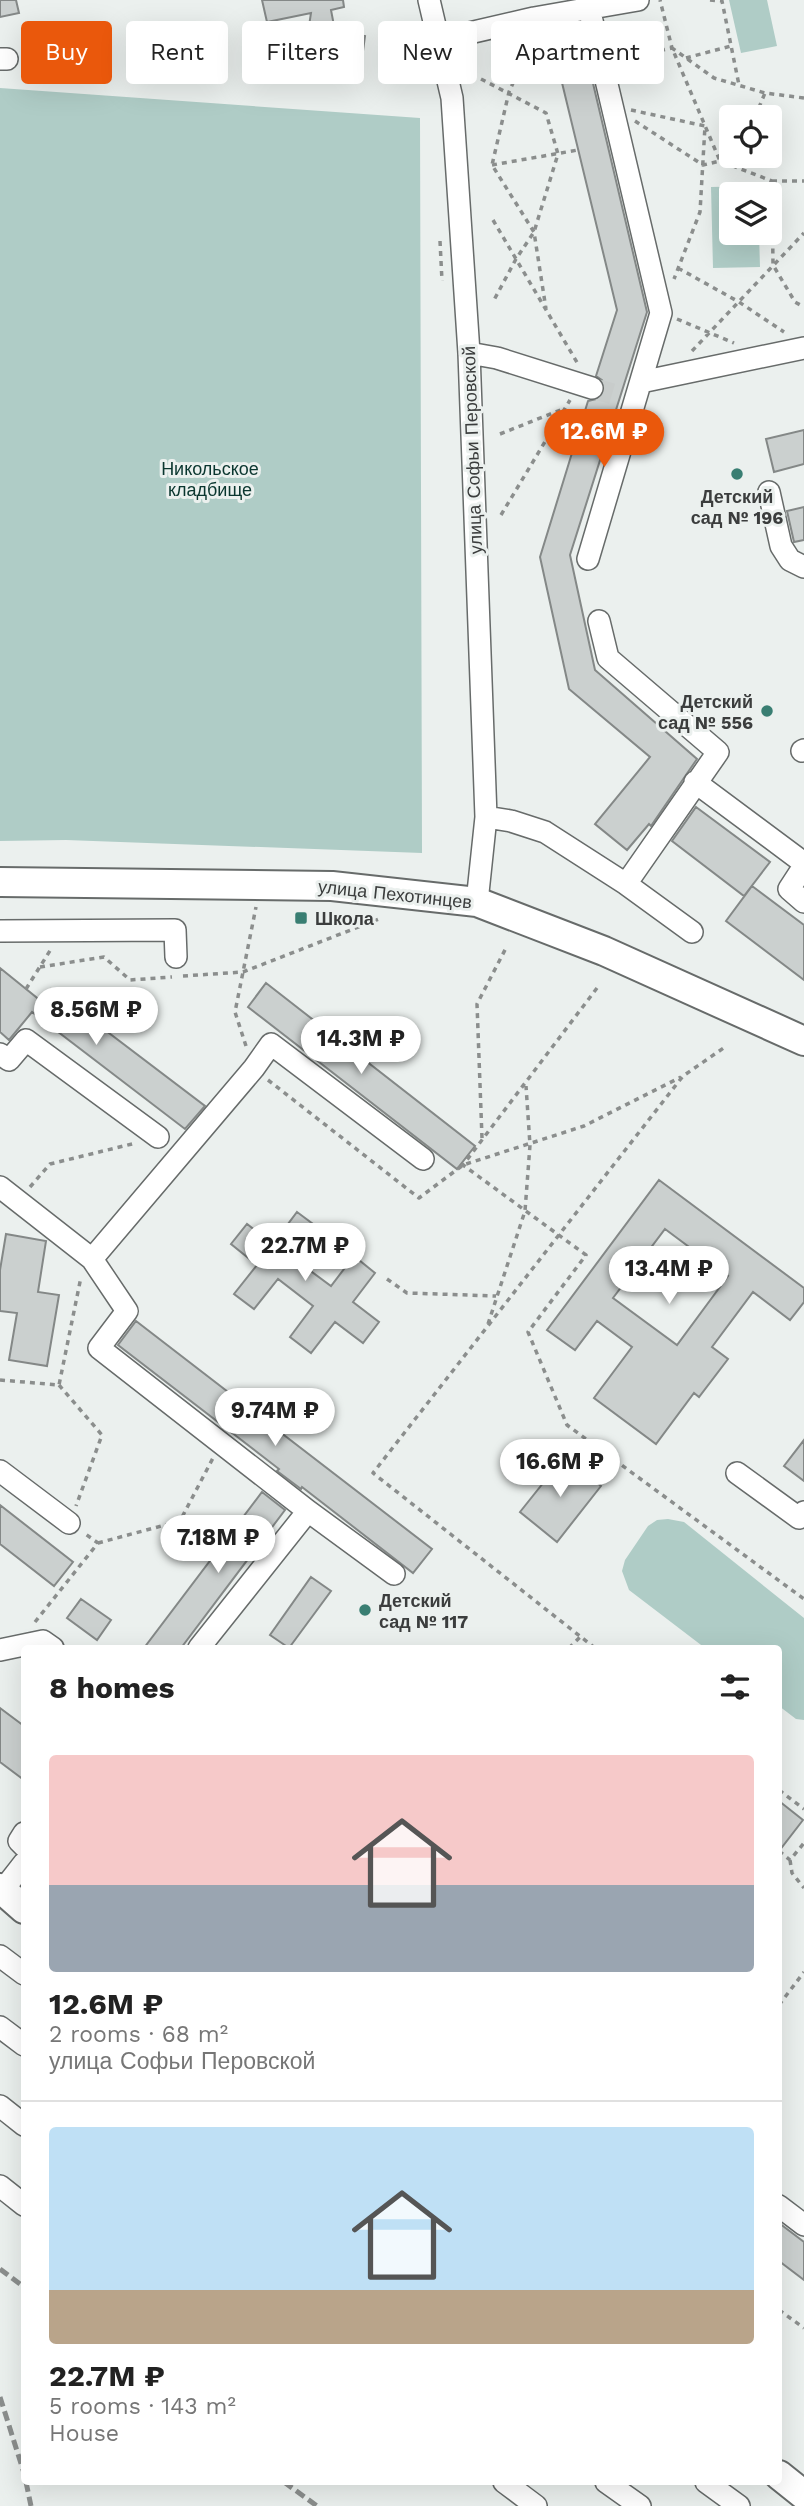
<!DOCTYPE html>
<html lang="en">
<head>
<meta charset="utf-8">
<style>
  :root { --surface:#fff; --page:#f2f2f2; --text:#222; --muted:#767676; --line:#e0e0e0; --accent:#ea580c }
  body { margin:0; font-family:"Work Sans",sans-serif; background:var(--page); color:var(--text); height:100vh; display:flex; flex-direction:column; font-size:26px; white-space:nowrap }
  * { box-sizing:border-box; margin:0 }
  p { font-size:23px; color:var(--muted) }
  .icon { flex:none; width:38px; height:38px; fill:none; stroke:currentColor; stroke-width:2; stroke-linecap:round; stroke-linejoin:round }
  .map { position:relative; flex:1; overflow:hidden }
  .details { position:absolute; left:21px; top:1645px; width:761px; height:840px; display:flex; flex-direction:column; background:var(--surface); border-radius:7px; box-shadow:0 7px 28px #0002 }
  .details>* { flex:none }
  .guide { position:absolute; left:21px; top:21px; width:763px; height:63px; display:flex; gap:14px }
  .buttons { position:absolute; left:719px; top:105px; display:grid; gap:14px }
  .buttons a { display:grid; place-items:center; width:63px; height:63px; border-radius:7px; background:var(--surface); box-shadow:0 7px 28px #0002; font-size:35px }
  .price { position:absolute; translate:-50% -60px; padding:0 16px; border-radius:24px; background:#fff; color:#222; font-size:23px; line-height:46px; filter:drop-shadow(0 2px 4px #0008) }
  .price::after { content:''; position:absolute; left:50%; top:42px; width:21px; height:16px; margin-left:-10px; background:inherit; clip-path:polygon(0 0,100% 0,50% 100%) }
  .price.active { background:var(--accent); color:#fff }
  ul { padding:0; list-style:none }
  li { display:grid; align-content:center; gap:14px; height:371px; padding:0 28px }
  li+li { border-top:2px solid var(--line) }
  li span { display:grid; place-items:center; height:217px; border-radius:7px; color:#555 }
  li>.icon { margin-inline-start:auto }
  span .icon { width:126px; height:126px; fill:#fffc; stroke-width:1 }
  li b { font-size:30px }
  h2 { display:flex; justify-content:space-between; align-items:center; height:84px; padding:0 28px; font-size:30px }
  .pill { padding:0 24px; border-radius:7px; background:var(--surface); box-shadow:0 7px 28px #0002; font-size:24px; line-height:63px }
  .pill.active { background:var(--accent); color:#fff }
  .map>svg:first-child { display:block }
  .green { fill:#afccc6 }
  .building { fill:#cbd0cf; stroke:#848887; stroke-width:2; fill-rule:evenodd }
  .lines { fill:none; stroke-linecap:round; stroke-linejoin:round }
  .minor-tunnel { stroke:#c8cccb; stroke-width:21; stroke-dasharray:21 10; stroke-linecap:butt }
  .minor-casing { stroke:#676b6a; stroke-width:24 }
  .major-casing { stroke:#676b6a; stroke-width:32 }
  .path { stroke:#8b8e8d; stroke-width:3.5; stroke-dasharray:5 5; stroke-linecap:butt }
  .minor { stroke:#fff; stroke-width:21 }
  .major { stroke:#fff; stroke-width:28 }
  .rail { stroke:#8b8e8d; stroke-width:5; stroke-dasharray:10 5; stroke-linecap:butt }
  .poi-dot { fill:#397e72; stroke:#ebf0ee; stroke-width:2.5 }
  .labels { text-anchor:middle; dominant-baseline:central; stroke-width:6; stroke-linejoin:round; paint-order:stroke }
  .street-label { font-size:18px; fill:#3b3d3d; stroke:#ebf0ee }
  .park-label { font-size:18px; fill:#0a362f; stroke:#ebf0ee }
  .poi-label { font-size:18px; font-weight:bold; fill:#3b3d3d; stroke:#ebf0ee; text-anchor:start }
</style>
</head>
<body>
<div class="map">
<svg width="804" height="2506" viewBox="0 0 804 2506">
  <rect width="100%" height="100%" fill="#ebf0ee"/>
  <!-- green -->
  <path class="green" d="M729 0H767L777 46 741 53Z
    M0 88 420 118 422 853 66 840 0 841Z
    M758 186V194H732V233H759L760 267 713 268 711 187Z
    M668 1519 684 1522 804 1618V1720L796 1719 779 1706V1648H705L629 1590 622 1571 625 1560 648 1526 657 1520Z"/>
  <!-- building -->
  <path class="building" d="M0 0H16L19 13 0 17Z
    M262 0H343L344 7 331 10 335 31 365 36 361 66 304 58 311 13 267 22Z
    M579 24 647 312 570 555 595 670 697 759 651 826 649 824 627 850 595 824 650 757 569 689 540 557 588 401 600 398 605 391 602 380 596 376 617 310 549 29Z
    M804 430V464L774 472 766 439Z
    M804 507V540L794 542 787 511Z
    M696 807 770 862 744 896 672 841Z
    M752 886 804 925V980L726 921Z
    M0 968 41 1001 51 989 205 1106 185 1129 32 1012 9 1040 0 1032Z
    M266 983 475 1146 457 1169 248 1007Z
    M659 1180 804 1288V1302L790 1320 753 1292 712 1347 728 1359 699 1397 694 1393 656 1444 594 1398 632 1347 597 1321 575 1350 547 1330ZM665 1229 728 1276 677 1345 613 1298Z
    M297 1212 317 1227 293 1258 331 1286 354 1256 375 1273 353 1302 379 1322 363 1343 335 1322 311 1353 290 1337 313 1306 278 1279 254 1309 234 1294 257 1265 231 1244 247 1224 273 1244Z
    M6 1234 46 1241 38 1292 59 1295 47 1366 9 1360 17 1313 0 1311V1270Z
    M136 1321 432 1549 413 1573 302 1487 301 1489 277 1471 279 1469 118 1345Z
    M804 1440V1481L784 1466Z
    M564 1457 601 1486 557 1542 520 1512Z
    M262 1492 285 1510 181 1648H144Z
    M0 1505 73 1562 54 1586 0 1544Z
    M311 1577 331 1591 289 1648 270 1635Z
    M81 1599 111 1620 97 1640 67 1618Z
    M0 1708 24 1726V1780L0 1762Z
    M779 1801 803 1820 779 1851Z
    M779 2223 804 2242V2280L779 2261Z"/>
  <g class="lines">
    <!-- minor-tunnel -->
    <path class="minor-tunnel" d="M592 388 620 396"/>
    <defs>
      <path id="minor" d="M429 0 452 98 469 353 486 817 477 902
        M439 40 534 18 638 0
        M0 59H7
        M469 353 497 358 592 388
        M641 382 804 348
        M769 492 781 546 790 560 804 567
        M588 559 661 313 589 8
        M802 751 804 750
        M695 782 804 863
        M486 817 511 821 545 832 626 884 718 752 608 658 599 621
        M804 866 789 889 804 902
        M626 884 692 932
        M0 931 175 930 176 957
        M0 1054 9 1060 26 1040 158 1137
        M0 1187 92 1259 254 1068 271 1044 423 1159
        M92 1259 127 1311 99 1348 308 1511
        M0 1471 69 1523
        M737 1473 799 1518 804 1512
        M199 1648 308 1511 394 1574
        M0 1650 43 1641 53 1648
        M24 1833 19 1841 24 1846
        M3 1890 24 1863
        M0 1956 24 1974
        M0 2027 24 2045
        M0 2106 24 2125
        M0 2186 24 2205
        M779 2206 804 2225
        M504 2482 536 2506
        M606 2482 640 2506
        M706 2482 739 2506"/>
      <path id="major" d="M0 882 332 886 477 902 604 951 804 1041
        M0 1888 24 1909
        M779 2475 804 2495"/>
    </defs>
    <!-- minor casing -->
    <use href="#minor" class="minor-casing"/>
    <!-- major casing -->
    <use href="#major" class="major-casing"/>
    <!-- path -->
    <path class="path" d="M710 0 722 1 739 85
      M534 36 509 92 492 165 534 232 546 309
      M686 58 731 46
      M621 59 672 48 660 0
      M481 79 546 113 558 154 534 232 516 259 494 300
      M804 98 765 93 714 78 672 48 720 161 772 181 773 265 795 302 804 307
      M631 110 705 126 700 212 674 279
      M755 117 765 93
      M635 121 703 165 720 161
      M492 165 578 150
      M736 167 740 156
      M772 181H804
      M493 220 578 364
      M440 241 442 281
      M678 268 739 302 784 332
      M677 319 734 343
      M692 351 804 233
      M500 434 563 409
      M501 515 570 400
      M40 967 104 957 130 980 172 977
      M183 976 243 972 379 919
      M597 988 463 1165 586 1255 528 1332 567 1425 804 1599
      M26 989 51 949
      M246 1046 235 1012 256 907
      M268 1080 419 1198 463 1165 584 1126 681 1077
      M482 1138 477 1004 506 948
      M30 1187 50 1164 136 1143
      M387 1279 407 1293 496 1296
      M488 1324 525 1211 530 1145 526 1086
      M0 1380 59 1385 81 1277
      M59 1385 102 1435 76 1506
      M98 1543 180 1521 213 1458
      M35 1622 98 1543 84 1533
      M569 1648 580 1637
      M595 1648 373 1473 683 1076 725 1047
      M779 1790 804 1809
      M779 1851 790 1860 804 1843
      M790 1860 792 1873 804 1888
      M779 2005 804 1972
      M779 2310 804 2328"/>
    <!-- minor -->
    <use href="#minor" class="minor"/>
    <!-- major -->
    <use href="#major" class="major"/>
    <!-- rail -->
    <path class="rail" d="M0 2269 24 2287
      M0 2397 24 2473
      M26 2482 31 2506
      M284 2482 317 2506"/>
  </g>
  <!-- markers -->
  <g class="poi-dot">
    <circle cx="737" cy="474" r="7"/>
    <circle cx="767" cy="711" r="7"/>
    <rect x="294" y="911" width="14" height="14" rx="3.5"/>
    <circle cx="365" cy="1610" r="7"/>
  </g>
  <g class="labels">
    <!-- street labels -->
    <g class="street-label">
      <text transform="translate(472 450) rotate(-92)">улица Софьи Перовской</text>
      <text transform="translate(395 894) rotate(6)">улица Пехотинцев</text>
    </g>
    <!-- park labels -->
    <g class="park-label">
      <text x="210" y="468">Никольское<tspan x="210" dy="21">кладбище</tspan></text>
    </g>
    <!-- poi labels -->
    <g class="poi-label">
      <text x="737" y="496" text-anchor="middle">Детский<tspan x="737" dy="21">сад № 196</tspan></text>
      <text x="753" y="701" text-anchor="end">Детский<tspan x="753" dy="21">сад № 556</tspan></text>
      <text x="315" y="918">Школа</text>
      <text x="379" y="1600">Детский<tspan x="379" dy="21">сад № 117</tspan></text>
    </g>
  </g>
</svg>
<div class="buttons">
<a><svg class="icon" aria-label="locate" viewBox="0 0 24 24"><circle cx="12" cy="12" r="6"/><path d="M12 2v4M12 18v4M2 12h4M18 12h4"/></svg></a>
<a><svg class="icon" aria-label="layers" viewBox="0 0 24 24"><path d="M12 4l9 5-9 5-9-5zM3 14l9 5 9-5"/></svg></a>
</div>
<b class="price active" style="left:604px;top:469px">12.6M ₽</b>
<b class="price" style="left:96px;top:1047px">8.56M ₽</b>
<b class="price" style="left:361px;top:1076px">14.3M ₽</b>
<b class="price" style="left:305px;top:1283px">22.7M ₽</b>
<b class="price" style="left:669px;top:1306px">13.4M ₽</b>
<b class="price" style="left:275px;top:1448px">9.74M ₽</b>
<b class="price" style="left:560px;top:1499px">16.6M ₽</b>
<b class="price" style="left:218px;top:1575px">7.18M ₽</b>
<div class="guide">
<a class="pill active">Buy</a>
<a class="pill">Rent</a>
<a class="pill">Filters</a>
<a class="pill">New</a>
<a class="pill">Apartment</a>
</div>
<section class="details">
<h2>8 homes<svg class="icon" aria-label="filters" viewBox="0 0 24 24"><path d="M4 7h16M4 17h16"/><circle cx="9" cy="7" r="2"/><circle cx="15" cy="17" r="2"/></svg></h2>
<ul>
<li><span style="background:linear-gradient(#f6c9c9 60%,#9aa5b1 0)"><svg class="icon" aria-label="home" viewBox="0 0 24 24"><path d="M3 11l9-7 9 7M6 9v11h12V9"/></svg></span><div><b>12.6M ₽</b><p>2 rooms · 68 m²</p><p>улица Софьи Перовской</p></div></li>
<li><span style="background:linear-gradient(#bfe0f5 75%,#b9a48a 0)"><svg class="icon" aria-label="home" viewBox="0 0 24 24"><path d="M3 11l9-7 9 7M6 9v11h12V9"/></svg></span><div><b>22.7M ₽</b><p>5 rooms · 143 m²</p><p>House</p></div></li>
</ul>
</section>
</div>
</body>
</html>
